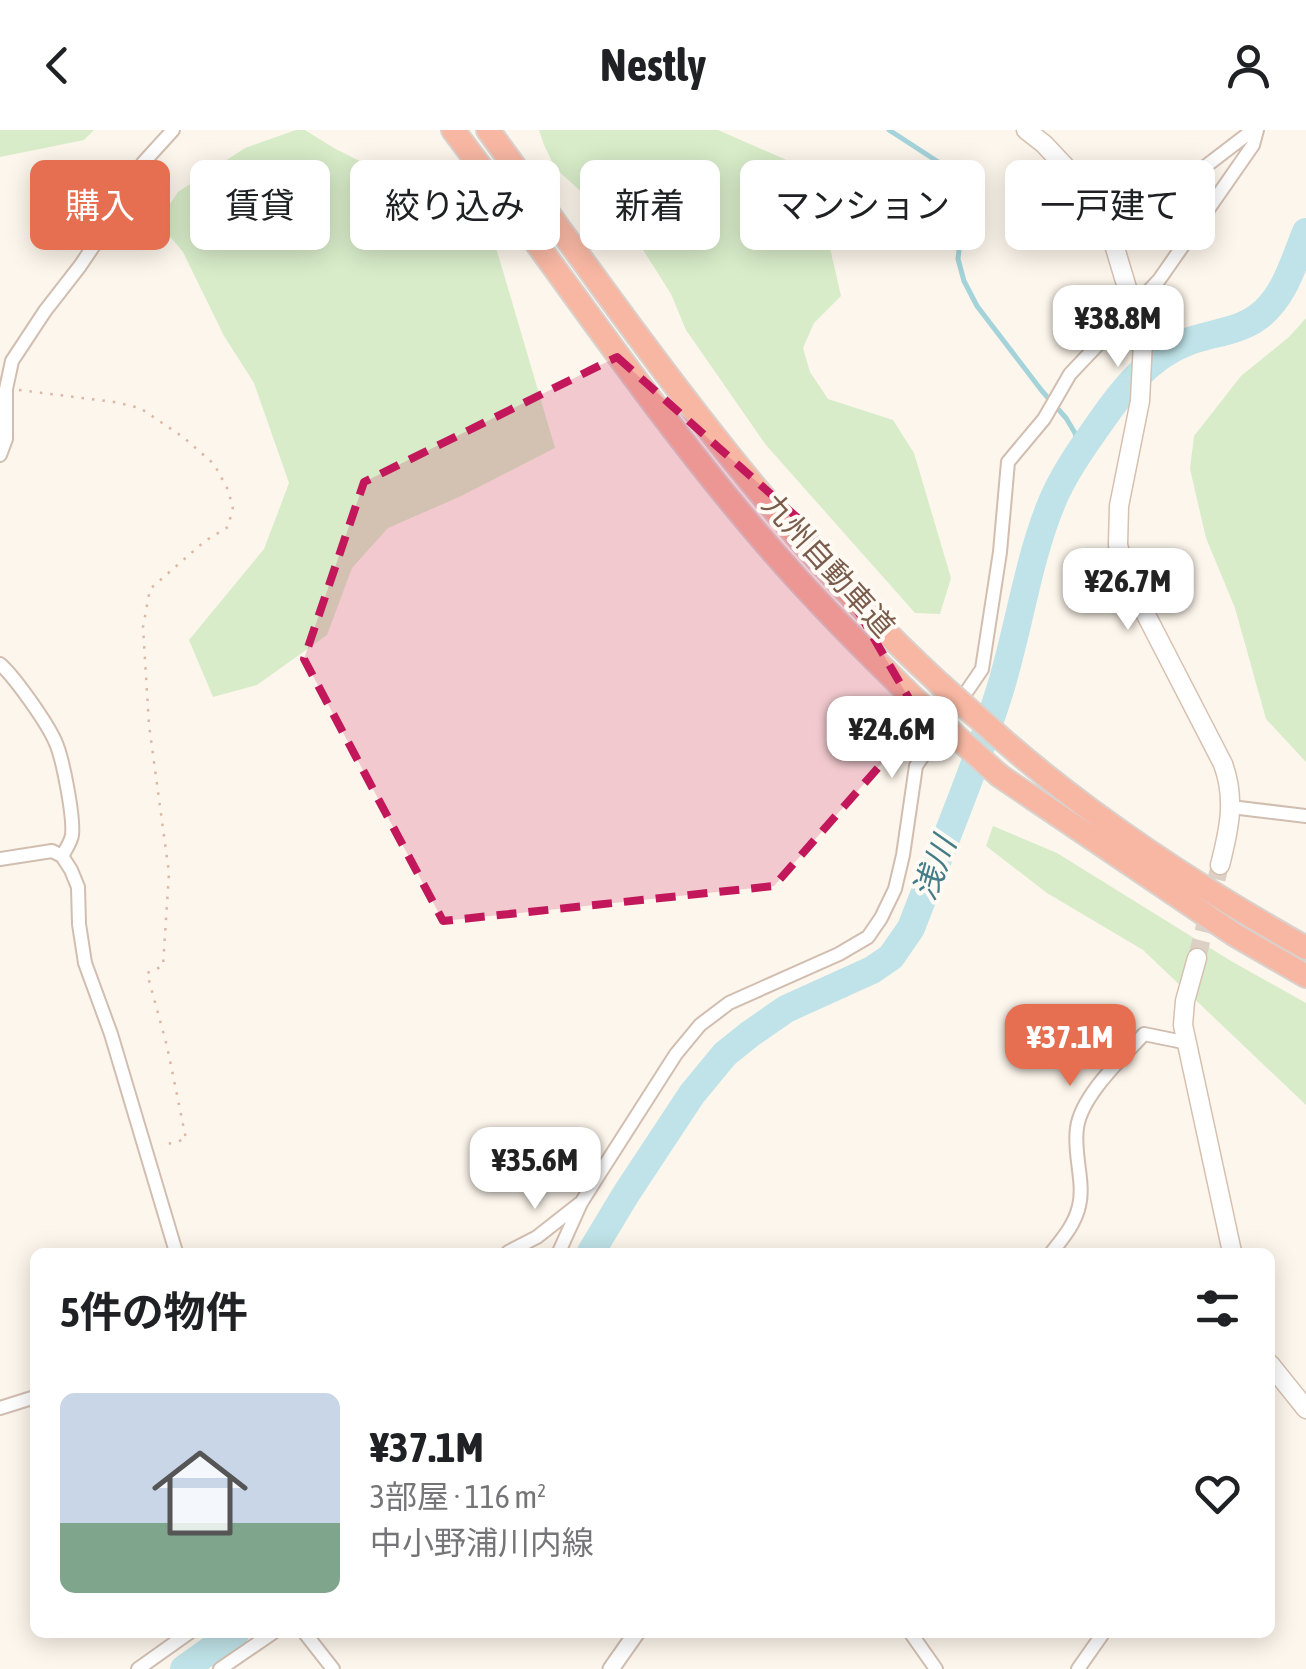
<!DOCTYPE html>
<html lang="ja">
<head>
<meta charset="utf-8">
<style>
  :root { --surface:#fff; --page:#f2f2f2; --text:#202124; --muted:#757577; --accent:#e76f51 }
  body { margin:0; font-family:"Asap Condensed","Noto Sans JP",sans-serif; background:var(--page); color:var(--text); height:100vh; display:flex; flex-direction:column; font-size:38px; white-space:nowrap }
  * { box-sizing:border-box; margin:0 }
  p { font-size:32px; color:var(--muted) }
  .icon { flex:none; width:55px; height:55px; fill:none; stroke:currentColor; stroke-width:2; stroke-linecap:round; stroke-linejoin:round }
  .map { position:relative; flex:1; overflow:hidden }
  .panel { position:absolute; left:30px; top:1118px; width:1245px; height:390px; display:flex; flex-direction:column; background:var(--surface); border-radius:15px; box-shadow:0 5px 25px #0003 }
  .panel>* { flex:none }
  .banner { position:absolute; left:30px; top:30px; width:1248px; height:90px; display:flex; gap:20px }
  .price { position:absolute; translate:-50% -85px; padding:0 22px; border-radius:20px; background:#fff; color:#222; font-size:32px; line-height:65px; filter:drop-shadow(0 2px 5px #0008) }
  .price::after { content:''; position:absolute; left:50%; top:60px; width:30px; height:22px; margin-left:-15px; background:inherit; clip-path:polygon(0 0,100% 0,50% 100%) }
  .price.on { background:var(--accent); color:#fff }
  ul { padding:0; list-style:none }
  li { display:flex; align-items:center; gap:30px; height:250px; padding:0 30px }
  li span { display:grid; place-items:center; flex:none; width:280px; height:200px; border-radius:15px; color:#555 }
  li>.icon { margin-inline-start:auto }
  span .icon { width:120px; height:120px; fill:#fffc; stroke-width:1 }
  li b { font-size:42px }
  h2 { display:flex; justify-content:space-between; align-items:center; height:120px; padding:0 30px; font-size:42px }
  .chip { padding:0 35px; border-radius:15px; background:var(--surface); box-shadow:0 5px 25px #0003; font-size:35px; line-height:90px }
  .chip.on { background:var(--accent); color:#fff }
  header { display:flex; justify-content:space-between; align-items:center; height:130px; padding:0 30px; background:var(--surface); font-size:45px; font-weight:700 }
  .map>svg:first-child { display:block }
  .green { fill:#d8ecc9 }
  .lines { fill:none; stroke-linecap:round; stroke-linejoin:round }
  .stream { stroke:#a5d3da; stroke-width:5 }
  .river { stroke:#bfe3e8; stroke-width:28 }
  .secondary-tunnel { stroke:#dcd0c4; stroke-width:18; stroke-dasharray:18 9; stroke-linecap:butt }
  .minor-casing { stroke:#d1beb0; stroke-width:16 }
  .tertiary-casing { stroke:#d1beb0; stroke-width:19 }
  .secondary-casing { stroke:#d6c0b0; stroke-width:21 }
  .motorway-casing { stroke:#dad1cd; stroke-width:26 }
  .path { stroke:#d9b8a5; stroke-width:2.5; stroke-dasharray:2.5 8; stroke-linecap:butt }
  .minor { stroke:#fff; stroke-width:12 }
  .tertiary { stroke:#fff; stroke-width:15 }
  .secondary { stroke:#fff; stroke-width:18 }
  .motorway { stroke:#f7b7a3; stroke-width:22 }
  .motorway-bridge-casing { stroke:#dad1cd; stroke-width:26; stroke-linecap:butt }
  .motorway-bridge { stroke:#f7b7a3; stroke-width:22 }
  .marked { fill:#c2185b; fill-opacity:0.2; stroke:#c2185b; stroke-width:8; stroke-dasharray:20 12; stroke-linejoin:round }
  .labels { text-anchor:middle; dominant-baseline:central; stroke-width:8; stroke-linejoin:round; paint-order:stroke }
  .street-label { font-size:30px; fill:#7a5c4d; stroke:#fffaf3 }
  .water-label { font-size:32px; font-style:italic; fill:#437c86; stroke:#fffaf3 }
</style>
</head>
<body>
<header><svg class="icon" aria-label="back" viewBox="0 0 24 24"><path d="M15 5l-7 7 7 7"/></svg>Nestly<svg class="icon" aria-label="person" viewBox="0 0 24 24"><circle cx="12" cy="8" r="4"/><path d="M4 21q1-7 8-7t8 7"/></svg></header>
<div class="map">
<svg width="1306" height="1539" viewBox="0 0 1306 1539">
  <rect width="100%" height="100%" fill="#fdf6ec"/>
  <!-- green -->
  <path class="green" d="M0 0H94L84 10 0 27Z
    M296 0H305L334 18 393 48 495 114 555 318 459 367 388 398 352 438 327 505 257 555 213 567 189 510 264 419 289 353 254 253 224 206 183 122 158 92 178 62 245 18Z
    M539 0H718L798 35 814 48 841 166 814 193 803 218 810 242 828 269 893 290 914 323 951 448 940 484 915 483 766 315 686 200 671 164 640 115 555 38 544 15Z
    M1306 188V632L1266 589 1235 478 1206 408 1190 339 1194 306 1241 246 1289 207Z
    M993 696 1057 723 1231 831 1306 873V975L1143 820 1047 763 986 716Z"/>
  <g class="lines">
    <!-- stream -->
    <path class="stream" d="M889 0 946 37 965 65 958 129 964 151 977 176 1042 261 1066 288 1075 303 1080 322"/>
    <!-- river -->
    <path class="river" d="M591 1122 626 1064 692 964 725 924 750 904 786 879 872 840 891 827 911 798C941 720 974 642 999 563 1019 500 1027 432 1052 372 1063 345 1082 318 1099 294 1121 262 1149 226 1187 212 1210 203 1238 202 1258 187 1285 167 1294 131 1306 102
      M184 1539 236 1502"/>
    <!-- secondary-tunnel -->
    <path class="secondary-tunnel" d="M1197 828 1220 735"/>
    <defs>
      <path id="minor" d="M1112 108 1253 0
        M0 325 6 309V259L12 231 45 181 80 136 109 93 143 33 173 0
        M0 534C15 547 47 593 55 611 63 628 74 687 72 705 71 712 66 719 62 726
        M1231 677 1306 686
        M0 729 52 721 62 726 71 740 78 757 79 794 85 833 111 904 176 1122
        M508 1122 537 1107 579 1074
        M559 1122 581 1073 598 1046 676 924 700 895 729 873 839 824 868 807 881 788 895 759 903 725 916 636 982 539 1000 422 1008 332 1044 289 1070 244 1159 150 1253 15 1257 0
        M1052 1122C1063 1108 1075 1094 1079 1076 1085 1053 1073 1023 1077 998 1081 966 1123 927 1144 904L1188 913
        M0 1278 35 1267
        M304 1502 333 1539
        M910 1502 936 1539
        M138 1539 190 1502
        M220 1539 274 1502
        M1078 1539 1104 1502"/>
      <path id="tertiary" d="M611 1539 637 1502"/>
      <path id="secondary" d="M1026 0 1044 14 1076 48 1098 81 1112 108 1143 211 1140 271 1119 376 1118 415 1126 446 1223 634C1236 669 1229 700 1220 735
        M1197 828 1185 871 1183 895 1232 1122
        M1270 1234 1306 1279"/>
      <path id="motorway" d="M453 0C560 141 658 290 774 423 821 477 871 527 922 576
        M488 0C629 193 763 392 940 554
        M1003 610C1096 691 1199 758 1306 818
        M1000 646 1235 805 1306 846"/>
    </defs>
    <!-- minor casing -->
    <use href="#minor" class="minor-casing"/>
    <!-- tertiary casing -->
    <use href="#tertiary" class="tertiary-casing"/>
    <!-- secondary casing -->
    <use href="#secondary" class="secondary-casing"/>
    <!-- motorway casing -->
    <use href="#motorway" class="motorway-casing"/>
    <!-- path -->
    <path class="path" d="M19 260 114 272 140 278 183 307 214 334 227 358 233 377 228 397 205 411 150 459 143 497 149 595 169 743 163 836 147 843 167 916 186 1009 161 1016"/>
    <!-- minor -->
    <use href="#minor" class="minor"/>
    <!-- tertiary -->
    <use href="#tertiary" class="tertiary"/>
    <!-- secondary -->
    <use href="#secondary" class="secondary"/>
    <!-- motorway -->
    <use href="#motorway" class="motorway"/>
    <defs>
      <path id="motorway-bridge" d="M940 554 1003 610
        M922 576 1000 646"/>
    </defs>
    <!-- motorway-bridge casing -->
    <use href="#motorway-bridge" class="motorway-bridge-casing"/>
    <!-- motorway-bridge -->
    <use href="#motorway-bridge" class="motorway-bridge"/>
  </g>
  <!-- marked area -->
  <path class="marked" d="M617 227 810 399 921 589 774 756 443 791 304 529 364 352Z"/>
  <g class="labels">
    <!-- street labels -->
    <g class="street-label">
      <text transform="translate(829 435) rotate(48)">九州自動車道</text>
    </g>
    <!-- water labels -->
    <g class="water-label">
      <text transform="translate(934 738) rotate(-69)">浅川</text>
    </g>
  </g>
</svg>
<b class="price" style="left:1118px;top:240px">¥38.8M</b>
<b class="price" style="left:1128px;top:503px">¥26.7M</b>
<b class="price" style="left:892px;top:651px">¥24.6M</b>
<b class="price on" style="left:1070px;top:959px">¥37.1M</b>
<b class="price" style="left:535px;top:1082px">¥35.6M</b>
<div class="banner">
<a class="chip on">購入</a>
<a class="chip">賃貸</a>
<a class="chip">絞り込み</a>
<a class="chip">新着</a>
<a class="chip">マンション</a>
<a class="chip">一戸建て</a>
</div>
<section class="panel">
<h2>5件の物件<svg class="icon" aria-label="filters" viewBox="0 0 24 24"><path d="M4 7h16M4 17h16"/><circle cx="9" cy="7" r="2"/><circle cx="15" cy="17" r="2"/></svg></h2>
<ul>
<li><span style="background:linear-gradient(#c9d6e8 65%,#7fa58c 0)"><svg class="icon" aria-label="home" viewBox="0 0 24 24"><path d="M3 11l9-7 9 7M6 9v11h12V9"/></svg></span><div><b>¥37.1M</b><p>3部屋 · 116 m²</p><p>中小野浦川内線</p></div><svg class="icon" aria-label="heart" viewBox="0 0 24 24"><path d="M12 20l-8-8c-3-5 5-10 8-4 3-6 11-1 8 4z"/></svg></li>
</ul>
</section>
</div>
</body>
</html>
